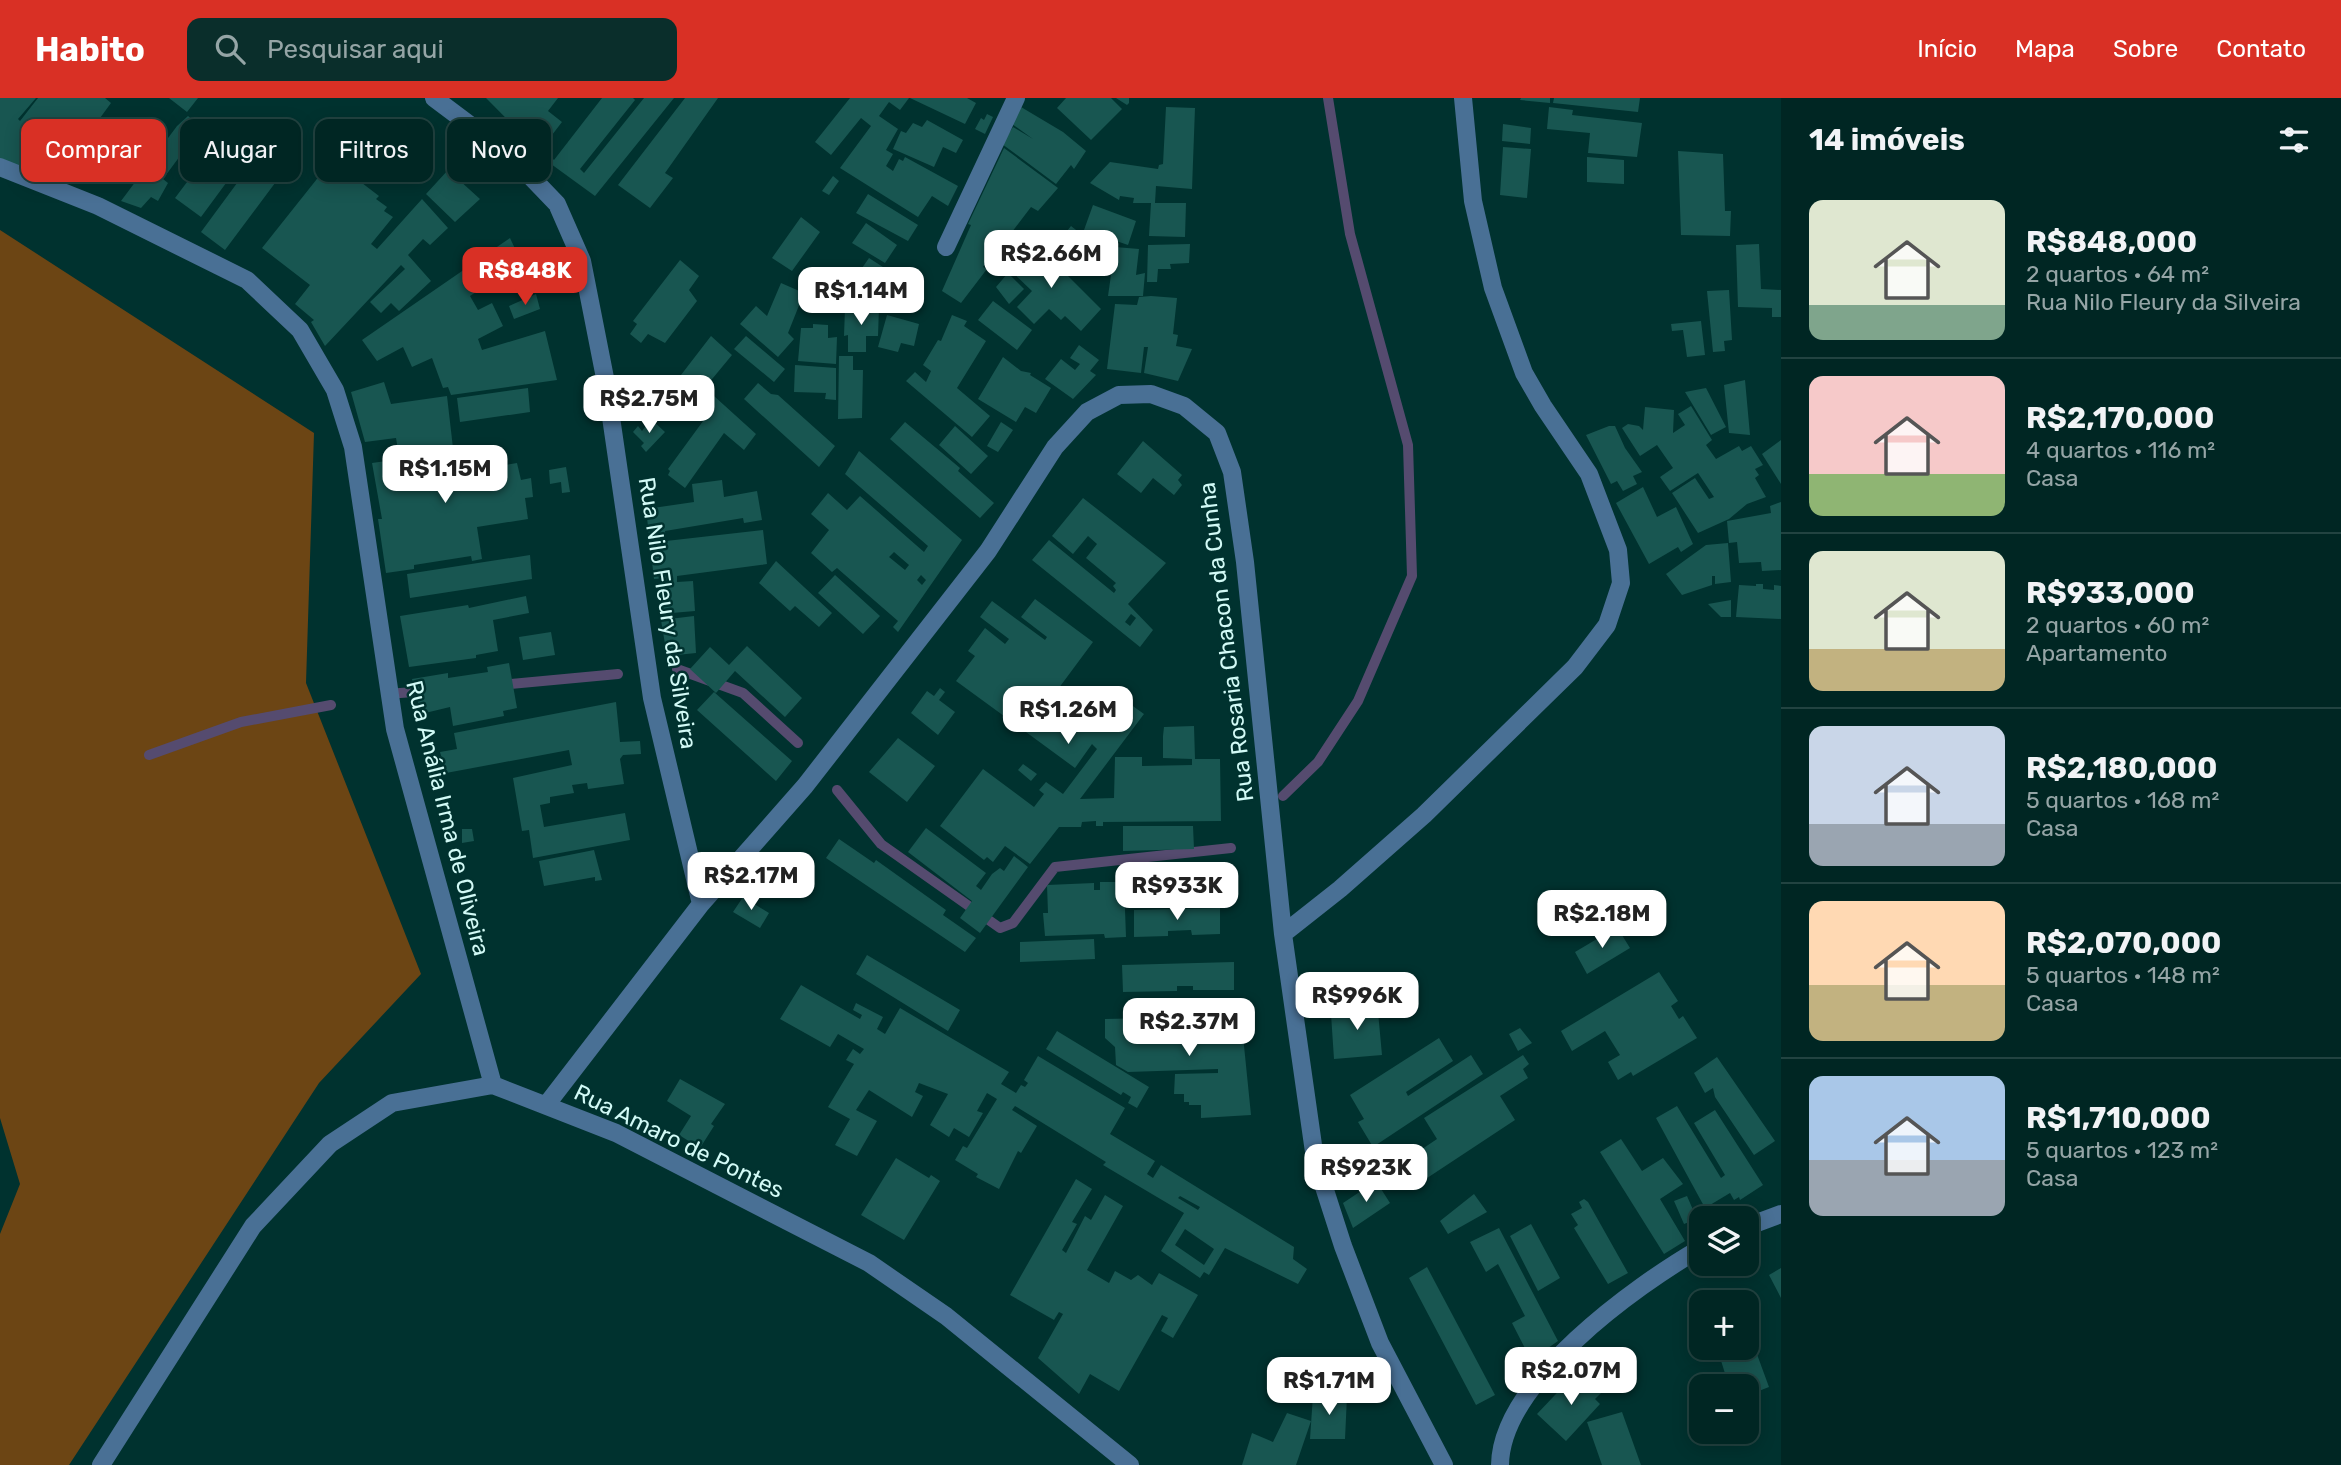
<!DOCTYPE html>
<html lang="pt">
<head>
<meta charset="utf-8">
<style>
  :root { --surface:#002623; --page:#0a2e2b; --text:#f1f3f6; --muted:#95a5a6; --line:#224341; --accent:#d93025 }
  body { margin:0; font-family:Rubik,sans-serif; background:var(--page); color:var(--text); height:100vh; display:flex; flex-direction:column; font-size:26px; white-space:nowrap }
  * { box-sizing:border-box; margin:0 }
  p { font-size:23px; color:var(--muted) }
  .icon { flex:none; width:38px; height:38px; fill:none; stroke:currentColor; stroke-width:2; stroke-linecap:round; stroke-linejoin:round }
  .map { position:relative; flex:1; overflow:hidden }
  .sheet { display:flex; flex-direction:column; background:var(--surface); width:560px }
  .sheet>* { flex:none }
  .hud { position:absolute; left:21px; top:21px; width:665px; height:63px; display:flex; gap:14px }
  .buttons { position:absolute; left:1689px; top:1108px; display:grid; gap:14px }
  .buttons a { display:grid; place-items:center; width:70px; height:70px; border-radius:14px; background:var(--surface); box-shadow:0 4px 18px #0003,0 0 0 2px var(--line); font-size:35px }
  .price { position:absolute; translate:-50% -60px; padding:0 16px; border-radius:14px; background:#fff; color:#222; font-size:23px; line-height:46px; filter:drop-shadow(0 2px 4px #0008) }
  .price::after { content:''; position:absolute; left:50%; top:42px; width:21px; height:16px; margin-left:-10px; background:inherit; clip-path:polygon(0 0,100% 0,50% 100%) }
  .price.active { background:var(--accent); color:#fff }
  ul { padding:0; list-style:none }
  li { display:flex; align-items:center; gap:21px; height:175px; padding:0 28px }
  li+li { border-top:2px solid var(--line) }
  li span { display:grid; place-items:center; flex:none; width:196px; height:140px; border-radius:14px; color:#555 }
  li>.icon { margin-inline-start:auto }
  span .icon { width:84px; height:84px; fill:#fffc; stroke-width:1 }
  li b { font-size:30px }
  h2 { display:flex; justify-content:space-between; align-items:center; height:84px; padding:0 28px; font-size:30px }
  .pill { padding:0 24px; border-radius:14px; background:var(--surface); box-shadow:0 4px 18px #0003,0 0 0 2px var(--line); font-size:24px; line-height:63px }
  .pill.active { background:var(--accent); color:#fff }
  header { display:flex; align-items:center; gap:42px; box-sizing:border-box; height:98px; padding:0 35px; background:var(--accent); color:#fff }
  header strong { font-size:33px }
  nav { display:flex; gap:38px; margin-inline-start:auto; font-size:24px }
  .search { width:490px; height:63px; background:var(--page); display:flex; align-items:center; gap:18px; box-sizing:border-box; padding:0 24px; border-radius:14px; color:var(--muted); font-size:26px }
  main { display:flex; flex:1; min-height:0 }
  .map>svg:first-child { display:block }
  .forest { fill:#6c4514 }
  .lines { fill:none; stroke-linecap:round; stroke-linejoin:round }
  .stream { stroke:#554b6f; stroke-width:10 }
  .building { fill:#185651; fill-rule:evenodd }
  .minor { stroke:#497095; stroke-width:18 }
  .labels { text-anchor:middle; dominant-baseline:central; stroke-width:5; stroke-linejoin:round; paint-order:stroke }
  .street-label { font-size:23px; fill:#d2faf6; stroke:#00322f }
</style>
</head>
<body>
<header>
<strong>Habito</strong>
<div class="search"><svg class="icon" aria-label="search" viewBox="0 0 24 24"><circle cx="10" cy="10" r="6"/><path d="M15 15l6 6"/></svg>Pesquisar aqui</div>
<nav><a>Início</a><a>Mapa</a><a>Sobre</a><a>Contato</a></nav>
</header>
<main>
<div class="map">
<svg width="1781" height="1367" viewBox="0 0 1781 1367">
  <rect width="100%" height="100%" fill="#00322f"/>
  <!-- forest -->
  <path class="forest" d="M0 132 314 335 306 585 421 876 319 985 69 1367H0V1136L20 1086 0 1020Z"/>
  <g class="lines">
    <!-- stream -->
    <path class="stream" d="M677 571 743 595 798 645
      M499 587 618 576
      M387 596 427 593
      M149 657 241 624 331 607
      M837 692 881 746 1000 830 1013 825 1055 769 1231 750
      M1283 698 1318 664 1358 603 1412 478 1408 347 1350 136 1328 0"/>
  </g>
  <!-- building -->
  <path class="building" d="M0 0H36L18 21 20 23 38 0H105L111 5 92 31 79 22 57 50 44 41 22 71 0 62Z
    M169 0H198L187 14Z
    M486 0H558L548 13 562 24 542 50 554 62 602 0H633L635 2 580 71 584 75 644 0H674L595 98 551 66Z
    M685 0H718L665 75 673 80 650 110 618 87Z
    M850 0H909L900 12 889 4 879 18 898 31 886 52 893 56 886 68 893 73 899 61 903 63 905 59 958 88 948 108 932 98 918 119 840 70 871 28 861 20 831 57 815 44Z
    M910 0H967L976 5 965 26Z
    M1066 0H1111L1122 11 1091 42 1057 10Z
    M1116 0H1129V5L1127 7Z
    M1521 0H1550V5L1520 2Z
    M1554 0H1640L1638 14 1553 5Z
    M1021 9 1063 34 1086 53 1074 71 1071 67 1056 86 1002 46 1013 29 1033 41 1012 26Z
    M1166 9 1195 10 1192 91 1156 88 1155 105H1186L1185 139 1149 138 1151 105H1133L1134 100 1120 98 1119 102 1090 85 1110 64 1158 71 1159 67 1163 66Z
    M1549 9 1573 12 1572 17 1642 25 1637 59 1588 55 1590 35 1547 31Z
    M987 16 993 19 985 36 975 31 981 20 984 22Z
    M188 18 201 29 191 39 194 41 189 46 194 50 195 57 189 65 180 58 163 81 168 85 158 103 151 99 141 110 121 103 177 28Z
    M927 22 963 42 956 55 943 49 934 69 893 51 901 33 906 35 913 25 922 29Z
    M1503 26 1531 30 1530 46 1502 43Z
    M221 39 246 58 201 119 175 100Z
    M1503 49 1531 51 1527 100 1500 97Z
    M1004 50 1058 90 1038 113 1031 109 1012 134 1010 133 1003 142 1009 147 1006 151 999 146 983 169 987 171 961 205 942 193 971 127 968 126Z
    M1678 53 1723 56 1725 113H1731L1730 138 1681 137Z
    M1587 59 1624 62V86L1587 84Z
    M254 62 278 81 225 152 201 134Z
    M332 62 379 98 376 101 387 109 384 113 393 119 371 146 377 151 422 101 448 130 430 147 423 141 408 157 431 183 399 213 391 205 381 215 370 204 405 171 401 167 325 248 311 224 314 222 295 206 310 187 262 150Z
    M448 72 480 101 455 124 426 96Z
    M833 78 839 83 829 97 822 93Z
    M868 96 918 127 908 143 856 115Z
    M1093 107 1136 123 1128 147 1084 132Z
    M801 119 820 134 792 173 772 160Z
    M866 125 897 147 885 165 852 145Z
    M1071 128 1099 150 1090 163 1084 158 1082 162 1059 143Z
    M510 140 525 172 508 184 503 176 470 198 478 212 492 205 503 228 478 241 482 252 545 233 557 282 451 297 448 289 443 290 432 260 412 269 403 249 377 263 362 242Z
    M1033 143 1101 211 1081 233 1065 218 1061 222 1049 211 1034 226 1017 209 1032 193 1009 171Z
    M1190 146 1189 165 1170 166 1171 171H1158L1157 184H1147L1148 147Z
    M1759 146 1761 191 1781 192V219H1772V210L1738 209 1736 147Z
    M1115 149 1139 151 1136 177 1145 175 1143 198H1108Z
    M869 160 914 189 908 201 900 195 893 205 855 180Z
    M680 162 699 178 689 192 697 203 665 245 648 236 641 245 630 236 637 226 633 223Z
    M1008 175 1024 191 1009 206 996 189Z
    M781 185 804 195 788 235 794 241 778 259 740 226 756 208 767 218Z
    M1729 192 1732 242 1724 243 1725 253 1713 254 1707 193Z
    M536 196 540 211 514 221 509 208Z
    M1151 198 1177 200 1173 236 1178 237 1176 248 1192 251 1178 283 1144 275 1148 249H1144L1141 275 1107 271 1115 206 1137 207 1139 199Z
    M993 203 1032 232 1017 252 978 222Z
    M879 209 878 238H866V254H848V237L844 238 845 210Z
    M887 217 919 226 914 248 901 245 898 254 878 249Z
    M952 217 967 223 964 228 986 243 957 290 990 318 972 339 906 283 915 274 926 284 931 273 923 267 938 242 941 243Z
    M1701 223 1705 257 1687 259 1683 232 1672 233 1671 226Z
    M813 226 828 227V240L837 239 836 266 798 263 801 230H813Z
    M711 238 732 257 684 315 664 299Z
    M746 238 785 271 774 284 734 251Z
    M1079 247 1099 262 1090 273 1096 277 1073 301 1045 281 1061 261 1075 272 1080 266 1070 260Z
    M839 258H853V272H863L862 320 838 321Z
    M1003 259 1021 273 1031 275 1030 277 1051 290 1036 315 1025 309 1016 324 978 301Z
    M795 267 836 270V302L825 301 826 295 794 294Z
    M1745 282 1750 337 1729 335 1724 287Z
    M384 284 391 306 447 298 453 350 399 358 396 340 365 344 351 294Z
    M758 285 771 296 778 297 835 348 819 369 744 301Z
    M528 290 530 314 460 324 457 300Z
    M1706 290 1726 329 1711 337 1685 294Z
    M714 298 756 336 744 352 724 335 685 390 668 377 670 373 668 371 706 319 701 314Z
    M1691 308 1712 342 1706 347 1716 361 1739 348 1742 353 1751 348 1763 367 1755 371 1759 377 1755 380 1766 399 1747 406 1729 421 1698 435 1672 395 1695 380 1709 401 1714 399 1698 375 1670 393 1660 379 1673 370 1657 347 1640 358 1622 330 1628 326 1639 328 1643 332 1645 309 1674 312 1673 335 1685 327 1678 316Z
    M651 321 665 334 646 354 641 348 644 345 633 334 638 328 642 333Z
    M905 324 960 370 958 373 994 405 980 420 890 341Z
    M1001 324 1013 332 998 354 987 348Z
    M955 328 988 358 971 376 939 347Z
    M1609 328H1615L1625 350 1642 374 1633 378 1637 386 1623 393 1617 383 1611 386 1586 337Z
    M1781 342V386L1762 356Z
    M1143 343 1182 377 1178 382 1182 387 1174 397 1153 380 1141 395 1117 376Z
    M492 348 494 365 498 364 499 368 517 365 521 382 531 380 533 399 525 400 528 421 477 429 482 461 472 463 471 458 414 467V471L386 475 378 421H382L372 365ZM492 365 491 381 485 382 483 367Z
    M859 353 962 442 898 534 893 529 898 523 837 470 832 474 811 455 829 432 811 416 828 395 847 412 860 398 924 454 928 448 845 376ZM894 454 909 467 905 472 889 459ZM921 477 926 482 922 487 917 482Z
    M566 369 570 394 562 395 561 384 550 386 549 372Z
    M722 382 724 399 757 393 762 422 744 425 743 420 665 433 666 443 763 432 767 466 677 478V484L693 483 695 513 660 516 657 486 667 485 666 480 654 481 646 411 694 404 692 386Z
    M1643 389 1657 419 1676 409 1693 446 1681 454 1678 449 1649 466 1616 405Z
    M1083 400 1166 465 1128 506 1153 532 1140 549 1032 462 1049 442 1114 495 1116 492 1113 488 1116 485 1086 460 1097 446 1088 438 1073 456 1052 438ZM1131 516 1136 520 1130 528 1125 524Z
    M1781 404V472L1762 473 1761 464 1739 465 1737 444 1729 445 1727 423 1771 415 1770 408Z
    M1728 445 1731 484 1715 486V478H1712V487L1682 497 1666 476 1706 447Z
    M530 457 532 481 410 500 407 476Z
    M776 463 832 515 819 529 795 508 790 513 759 485Z
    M835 477 880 518 863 536 818 495Z
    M1756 486H1763V491L1774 492V487L1781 488V521L1736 519 1739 487 1756 488Z
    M526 498 529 515 493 522 498 553 476 557V560L409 569 400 518 468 507 469 510Z
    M1035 501 1093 544 1047 606 1023 588 1020 592 1056 619 1071 599 1096 618 1102 610 1107 613 1112 606 1104 596 1109 591 1144 616 1080 701 1114 700 1115 659H1142V668L1192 667V661L1163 660V638L1164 629 1194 628 1195 661H1220L1221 723 1103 724V728H1096V723L1082 724 1081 729H1059L1030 766 1005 748 993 764 987 759 984 762 940 728 983 671 1034 709 1044 696 1039 692 1046 684 1063 696 1097 651 1092 646 1075 670 956 583 975 558 968 553 985 530 1005 546 1009 541 980 519 992 503 1045 542 1047 539 1021 519Z
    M1731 502V519H1721L1708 506Z
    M694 518 696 555 667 558 661 522Z
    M551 534 555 557 523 562 519 539Z
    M747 548 802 600 785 619 735 573 716 595 690 571 710 549 729 567Z
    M509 565 517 610 503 613 504 618 453 628 450 609 421 616 412 581 448 575V580L488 574 487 569Z
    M940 590 945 594 939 602 955 614 938 637 911 615 927 593 934 598Z
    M714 594 792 663 776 683 697 612Z
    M616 604 620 644 640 643 641 656 623 657 620 661 624 686 588 691 587 685 572 687 574 695 550 699V705L540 707 544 729 625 715 630 742 533 760 529 732 522 733 513 680 572 667 569 652 446 675 440 654 457 651 454 635Z
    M898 640 935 668 907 704 869 674Z
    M1023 666 1037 676 1031 683 1018 672Z
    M1123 728H1193L1194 751 1123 753Z
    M926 730 986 775 976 788 981 792 992 776 1000 770 1004 773 1014 758 1028 769 980 835 960 820 972 803 908 754Z
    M462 731H472L474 743 462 745Z
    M839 741 874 765 876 762 946 812 943 817 976 840 965 854 826 760Z
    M594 752 602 782 595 783V779L544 788 539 763Z
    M1100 784H1124L1126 839 1105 840 1104 836 1045 838 1043 815H1048L1047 787 1094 785V792H1100Z
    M743 799 769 815 760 830 733 814Z
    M1220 810V836L1192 837 1191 832 1168 833V838L1134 839V812Z
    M1617 829 1630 850 1587 876 1575 854Z
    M1094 841 1095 861 1020 864V844Z
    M867 857 960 912 948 933 856 876Z
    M1234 864V892H1193V888H1177V893L1123 894 1122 867Z
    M1659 874 1678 903 1671 908 1679 921 1683 918 1697 940 1633 978 1631 974 1618 982 1608 964 1620 957 1605 933 1572 953 1561 933Z
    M801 887 860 921 862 917 853 912 856 905 883 919 877 931 885 936 900 910 1009 974 1001 986 1016 995 1021 987 1025 989 1028 985 1024 982 1038 958 1125 1010 1110 1036 1155 1063 1147 1076 1153 1080 1161 1067 1294 1149 1293 1161 1307 1171 1298 1186 1225 1150 1209 1177 1204 1174 1200 1180 1161 1153 1184 1115 1103 1067 1106 1064 1015 1008 1012 1012 1037 1028 1021 1055 1018 1053 999 1091 976 1079 978 1076 955 1062 963 1048 967 1050 997 1001 987 995 977 1013 983 1015 969 1039 954 1030 949 1039 930 1027 948 996 919 985 915 994 923 998 912 1019 869 992 856 1012 877 1023 857 1058 835 1047 850 1021 828 1009 854 966 846 962 853 951 860 956 864 951 838 936 830 949 780 921ZM1180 1098 1200 1109 1198 1112 1178 1100ZM1185 1131 1214 1151 1204 1167 1175 1147Z
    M1377 903 1382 957 1334 961 1331 916 1356 914V905Z
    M1241 918 1251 1017 1201 1020V1007H1189V1004H1184V996H1174L1175 976 1218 975V971L1128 974 1116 967 1115 949 1105 940V921Z
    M1520 930 1532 945 1518 953 1509 936Z
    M1057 933 1149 989 1137 1010 1128 1005 1131 999 1123 994 1121 997 1046 951Z
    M1439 940 1453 963 1406 994 1408 998 1471 957 1483 976 1373 1049 1358 1024 1364 1021 1350 997Z
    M1523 957 1529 966 1523 971 1528 980 1500 998 1515 1022 1409 1092 1394 1070 1437 1041 1424 1020Z
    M1717 959 1775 1043 1754 1057 1715 999 1713 990 1705 995 1694 975Z
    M680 981 725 1006 711 1026 714 1028 700 1050 679 1037 691 1018 667 1003Z
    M1677 1008 1721 1080 1725 1077 1694 1025 1715 1012 1763 1087 1740 1102 1739 1099 1734 1102 1730 1095 1705 1110 1656 1020Z
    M1621 1041 1642 1073 1663 1060 1683 1086 1660 1101 1685 1143 1664 1156 1600 1054Z
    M896 1060 929 1080 931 1077 940 1083 904 1142 861 1117Z
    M1076 1081 1092 1091 1072 1124 1077 1126 1062 1152 1066 1155 1085 1118 1091 1122 1105 1097 1123 1108 1087 1172 1109 1185 1115 1173 1131 1182 1138 1177 1152 1187 1159 1175 1198 1197 1173 1240 1161 1233 1168 1220 1162 1217 1119 1293 1090 1276 1079 1296 1038 1260 1063 1216 1059 1214 1054 1222 1010 1197Z
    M1376 1083 1390 1105 1353 1130 1343 1105Z
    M1474 1096 1487 1114 1448 1136 1440 1123Z
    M1687 1098 1697 1121 1684 1126 1674 1103Z
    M1584 1101 1588 1104 1628 1175 1608 1186 1574 1130 1578 1127 1571 1116 1582 1110 1579 1104Z
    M1531 1126 1560 1180 1538 1193 1510 1138Z
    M1499 1130 1558 1243 1531 1262 1512 1225 1525 1218 1498 1166 1486 1174 1470 1144Z
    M1427 1169 1495 1297 1476 1307 1409 1180Z
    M1781 1170V1200L1769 1177Z
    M1747 1229 1769 1289 1746 1298V1288H1729L1717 1250H1746Z
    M1585 1279 1602 1294 1595 1301 1600 1306 1566 1343 1537 1316 1571 1280 1579 1287Z
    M1313 1297 1347 1298 1345 1341H1310Z
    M1622 1314 1641 1367H1602L1587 1324Z
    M1287 1315 1311 1323 1296 1367H1242L1252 1335 1273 1344Z"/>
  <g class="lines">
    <!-- minor -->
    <path class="minor" d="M434 0 510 57 557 106 582 163 606 285 652 600 701 806
      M0 69 98 108 247 182 300 232 335 292 353 349 395 631 493 987
      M946 149 1016 0
      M1283 836 1340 791 1424 717 1575 569 1607 527 1621 485 1618 452 1589 376 1543 308 1524 275 1493 190 1473 103 1463 0
      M547 1006 701 806 805 688 988 453 1055 349 1087 314 1119 297 1151 296 1184 308 1217 335 1232 374 1245 464 1283 836 1315 1061 1343 1148 1380 1245 1444 1367
      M1746 1129 1781 1116
      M101 1367 253 1128 330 1046 392 1005 493 987 616 1035 869 1165 946 1218 1130 1367
      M1500 1367C1501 1284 1635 1188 1701 1150"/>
  </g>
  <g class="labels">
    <!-- street labels -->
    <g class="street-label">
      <text transform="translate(668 515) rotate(81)">Rua Nilo Fleury da Silveira</text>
      <text transform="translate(1226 544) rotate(-97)">Rua Rosaria Chacon da Cunha</text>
      <text transform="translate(448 720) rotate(76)">Rua Anália Irma de Oliveira</text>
      <text transform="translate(679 1043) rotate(26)">Rua Amaro de Pontes</text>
    </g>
  </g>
</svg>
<div class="buttons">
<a><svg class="icon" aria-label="layers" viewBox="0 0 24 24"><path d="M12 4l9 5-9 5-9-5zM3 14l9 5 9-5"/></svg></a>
<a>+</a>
<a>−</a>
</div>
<b class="price" style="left:1051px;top:192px">R$2.66M</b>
<b class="price active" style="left:525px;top:209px">R$848K</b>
<b class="price" style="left:861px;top:229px">R$1.14M</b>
<b class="price" style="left:649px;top:337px">R$2.75M</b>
<b class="price" style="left:445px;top:407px">R$1.15M</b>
<b class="price" style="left:1068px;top:648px">R$1.26M</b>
<b class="price" style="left:751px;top:814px">R$2.17M</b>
<b class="price" style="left:1177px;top:824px">R$933K</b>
<b class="price" style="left:1602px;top:852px">R$2.18M</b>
<b class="price" style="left:1357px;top:934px">R$996K</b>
<b class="price" style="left:1189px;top:960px">R$2.37M</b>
<b class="price" style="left:1366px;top:1106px">R$923K</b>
<b class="price" style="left:1571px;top:1309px">R$2.07M</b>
<b class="price" style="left:1329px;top:1319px">R$1.71M</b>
<div class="hud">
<a class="pill active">Comprar</a>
<a class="pill">Alugar</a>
<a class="pill">Filtros</a>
<a class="pill">Novo</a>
</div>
</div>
<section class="sheet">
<h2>14 imóveis<svg class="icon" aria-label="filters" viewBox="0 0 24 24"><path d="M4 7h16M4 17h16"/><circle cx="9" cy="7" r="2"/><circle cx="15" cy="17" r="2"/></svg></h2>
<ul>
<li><span style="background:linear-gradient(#dfe7d0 75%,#7fa58c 0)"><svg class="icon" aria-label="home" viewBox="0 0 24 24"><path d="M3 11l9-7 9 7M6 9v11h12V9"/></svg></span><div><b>R$848,000</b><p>2 quartos · 64 m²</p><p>Rua Nilo Fleury da Silveira</p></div></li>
<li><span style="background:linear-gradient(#f6c9c9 70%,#8fb573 0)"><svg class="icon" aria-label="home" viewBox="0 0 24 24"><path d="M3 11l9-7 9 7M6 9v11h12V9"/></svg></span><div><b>R$2,170,000</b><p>4 quartos · 116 m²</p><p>Casa</p></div></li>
<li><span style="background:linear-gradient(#dfe7d0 70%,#c2b280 0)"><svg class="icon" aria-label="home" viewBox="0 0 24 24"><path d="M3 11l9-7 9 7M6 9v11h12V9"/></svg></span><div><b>R$933,000</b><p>2 quartos · 60 m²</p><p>Apartamento</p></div></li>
<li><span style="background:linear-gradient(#c9d6e8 70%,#9aa5b1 0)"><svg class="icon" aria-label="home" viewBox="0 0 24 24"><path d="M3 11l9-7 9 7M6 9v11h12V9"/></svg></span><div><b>R$2,180,000</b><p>5 quartos · 168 m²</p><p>Casa</p></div></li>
<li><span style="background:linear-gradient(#ffd9b3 60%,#c2b280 0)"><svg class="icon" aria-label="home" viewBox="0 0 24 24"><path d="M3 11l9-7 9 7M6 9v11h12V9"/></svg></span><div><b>R$2,070,000</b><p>5 quartos · 148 m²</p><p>Casa</p></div></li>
<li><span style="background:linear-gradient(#a9c7e8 60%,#9aa5b1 0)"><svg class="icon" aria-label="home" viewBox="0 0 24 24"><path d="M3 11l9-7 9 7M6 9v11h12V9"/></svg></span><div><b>R$1,710,000</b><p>5 quartos · 123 m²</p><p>Casa</p></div></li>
</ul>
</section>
</main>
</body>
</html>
